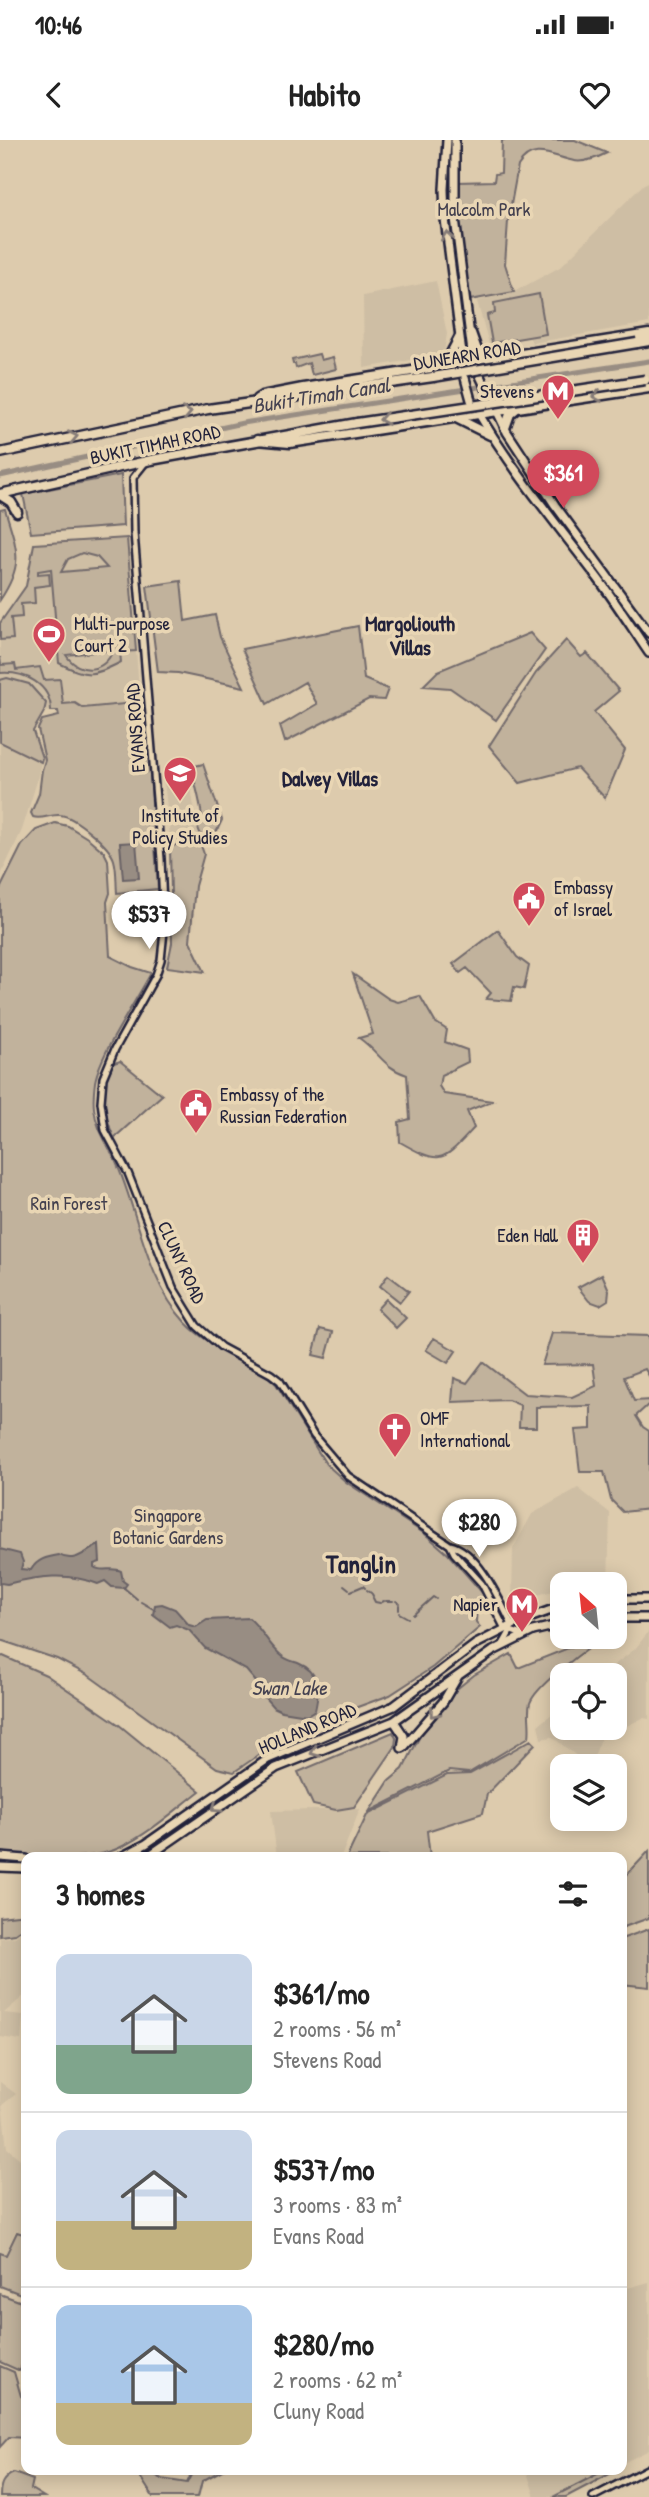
<!DOCTYPE html>
<html lang="en">
<head>
<meta charset="utf-8">
<style>
  :root { --surface:#fff; --page:#f2f2f2; --text:#222; --muted:#767676; --line:#e0e0e0; --accent:#d1495b }
  body { margin:0; font-family:"Patrick Hand",sans-serif; background:var(--page); color:var(--text); height:100vh; display:flex; flex-direction:column; font-size:26px; white-space:nowrap }
  * { box-sizing:border-box; margin:0 }
  p { font-size:23px; color:var(--muted) }
  .icon { flex:none; width:38px; height:38px; fill:none; stroke:currentColor; stroke-width:2; stroke-linecap:round; stroke-linejoin:round }
  .map { position:relative; flex:1; overflow:hidden }
  .drawer { position:absolute; left:21px; top:1712px; width:606px; height:623px; display:flex; flex-direction:column; background:var(--surface); border-radius:14px; box-shadow:0 4px 18px #0003 }
  .drawer>* { flex:none }
  .needle { width:46px; rotate:333deg }
  .controls { position:absolute; left:550px; top:1432px; display:grid; gap:14px }
  .controls a { display:grid; place-items:center; width:77px; height:77px; border-radius:14px; background:var(--surface); box-shadow:0 4px 18px #0003; font-size:35px }
  .price { position:absolute; translate:-50% -60px; padding:0 16px; border-radius:24px; background:#fff; color:#222; font-size:23px; line-height:46px; filter:drop-shadow(0 2px 4px #0008) }
  .price::after { content:''; position:absolute; left:50%; top:42px; width:21px; height:16px; margin-left:-10px; background:inherit; clip-path:polygon(0 0,100% 0,50% 100%) }
  .price.current { background:var(--accent); color:#fff }
  ul { padding:0; list-style:none }
  li { display:flex; align-items:center; gap:21px; height:175px; padding:0 35px }
  li+li { border-top:2px solid var(--line) }
  li span { display:grid; place-items:center; flex:none; width:196px; height:140px; border-radius:14px; color:#555 }
  li>.icon { margin-inline-start:auto }
  span .icon { width:84px; height:84px; fill:#fffc; stroke-width:1 }
  li b { font-size:30px }
  h2 { display:flex; justify-content:space-between; align-items:center; height:84px; padding:0 35px; font-size:30px }
  .status { display:flex; justify-content:space-between; align-items:center; height:49px; padding:0 35px; background:var(--surface); direction:ltr }
  .status svg { height:19px; fill:currentColor }
  header { display:flex; justify-content:space-between; align-items:center; height:91px; padding:0 35px; background:var(--surface); font-size:32px; font-weight:700 }
  .map>svg:first-child { display:block }
  .built { fill:#cebea4 }
  .green { fill:#c1b29c; stroke:#726a6c; stroke-width:2; fill-rule:evenodd }
  .water { fill:#988d83; stroke:#696266; stroke-width:2 }
  .lines { fill:none; stroke-linecap:round; stroke-linejoin:round }
  .stream { stroke:#696266; stroke-width:2 }
  .canal { stroke:#988d83; stroke-width:5 }
  .minor-casing { stroke:#22223b; stroke-width:10 }
  .major-casing { stroke:#22223b; stroke-width:12 }
  .highway-casing { stroke:#22223b; stroke-width:13 }
  .minor { stroke:#e9d6b4; stroke-width:5 }
  .major { stroke:#e9d6b4; stroke-width:7 }
  .highway { stroke:#e9d6b4; stroke-width:8 }
  .major-bridge-casing { stroke:#22223b; stroke-width:12; stroke-linecap:butt }
  .highway-bridge-casing { stroke:#22223b; stroke-width:13; stroke-linecap:butt }
  .major-bridge { stroke:#e9d6b4; stroke-width:7 }
  .highway-bridge { stroke:#e9d6b4; stroke-width:8 }
  .oneway { stroke:#867c78 }
  .labels { text-anchor:middle; dominant-baseline:central; stroke-width:7; stroke-linejoin:round; paint-order:stroke }
  .park-label { font-size:19px; fill:#423f4e; stroke:#e9d6b4 }
  .street-label { font-size:19px; fill:#22223b; stroke:#e9d6b4 }
  .poi-label { font-size:19px; fill:#22223b; stroke:#e9d6b4; text-anchor:start }
  .water-label { font-size:21px; font-style:italic; fill:#454251; stroke:#e9d6b4 }
  .neighbourhood-label { font-size:21px; font-weight:bold; fill:#22223b; stroke:#e9d6b4 }
  .district-label { font-size:26px; font-weight:bold; fill:#22223b; stroke:#e9d6b4 }
</style>
</head>
<body>
<div class="status"><b>10:46</b><svg viewBox="0 0 49 12"><path d="M0 12V9h3v3zM5 12V6h3v6zM10 12V3h3v9zM15 12V0h3v12zM26 1h20v11H26zM47 4h2v5h-2z"/></svg></div>
<header><svg class="icon" aria-label="back" viewBox="0 0 24 24"><path d="M15 5l-7 7 7 7"/></svg>Habito<svg class="icon" aria-label="heart" viewBox="0 0 24 24"><path d="M12 20l-8-8c-3-5 5-10 8-4 3-6 11-1 8 4z"/></svg></header>
<div class="map">
<svg width="649" height="2357" viewBox="0 0 649 2357">
  <rect width="100%" height="100%" fill="#ddcbad"/>
  <filter id="ink" filterUnits="userSpaceOnUse"><feTurbulence type="fractalNoise" baseFrequency=".0143" numOctaves="2"/><feDisplacementMap in="SourceGraphic" scale="14" xChannelSelector="R" yChannelSelector="G"/><feConvolveMatrix kernelMatrix="1 2 1 2 8 2 1 2 1" color-interpolation-filters="sRGB"/></filter>
  <g filter="url(#ink)">
    <!-- built -->
    <path class="built" d="M649 42V183L532 203 530 198 489 204 477 161 512 153 560 127 644 44Z
      M436 141 447 194 444 212 435 216 364 228 363 156Z
      M127 398 140 562 44 572 33 591 42 618 37 641 22 690 0 737V483L26 446 34 404Z
      M188 625 198 695 171 705 163 631Z
      M578 1348 610 1373 608 1444H562V1449L512 1461 513 1409 532 1374Z
      M649 1491V1579L643 1578 601 1599 590 1626 552 1597 541 1599 538 1585 562 1566V1587H614V1535H601L635 1509Z
      M360 1669 341 1717H277L271 1671Z
      M26 1789V1854L4 1873 23 1875 21 1900 0 1897V1798L15 1797Z
      M0 1942 16 1954 2 1965 7 2008 26 2024V2094L16 2090 5 2114 0 2112Z
      M649 2142V2310L621 2324V2150Z
      M526 2329H611L556 2357H535Z"/>
    <!-- green -->
    <path class="green" d="M502 0H575L607 13C597 18 585 23 574 21 553 17 533 2 518 26L508 81 505 124 514 152 470 160 458 78V42L494 41 495 34 501 33Z
      M539 154 546 194 492 203 487 175 495 173 494 163Z
      M319 214 321 220 333 217 336 229 312 235 309 223 296 228 295 224H293L292 220Z
      M121 335 123 386 31 393 23 354Z
      M5 369C17 409 25 423 0 460V370Z
      M127 398 136 511 120 512 121 522C92 537 87 537 59 523L51 429 38 431V434L49 433 50 445 34 447 35 463 21 464 22 477 11 478 13 499 0 500V483L26 446 34 404ZM82 413 97 417 107 428 61 432 68 419ZM113 510C105 533 79 535 66 515Z
      M181 441 185 481 215 475 220 497 244 547 178 533 158 532 147 446Z
      M358 486 364 539 388 549 384 560 369 559 285 602 280 586 317 564 305 542 267 564 242 509Z
      M530 493 545 510 496 580 450 548 423 546 438 531Z
      M566 500 581 517 587 513 619 551 594 572 625 610 605 658 577 628 520 643 489 606 536 533Z
      M0 517 1 525 15 524 16 530 40 527 44 540 60 539 63 564 75 563 83 568 145 562 158 749 117 753C116 742 117 730 114 720 110 706 74 676 60 675 50 674 42 680 33 677L31 673 39 654 42 630 45 620 38 589 42 580 59 576 58 571H51C51 544 24 531 0 533Z
      M7 538 29 544 46 563 44 572 33 591 42 618 41 622 0 602V540Z
      M203 624 222 680 215 695 203 701 197 685 202 679C201 661 195 645 191 627Z
      M55 683 68 686 89 699 104 712 108 720 110 753 107 762 110 816 132 827 151 833C136 861 100 914 95 942 94 950 93 960 94 968 96 989 108 1004 116 1022 139 1073 145 1139 185 1182 211 1210 250 1218 276 1244L326 1324 346 1342 425 1394 448 1414 487 1458 477 1467 476 1482 480 1487 433 1527 390 1555 295 1590 234 1632 217 1628 88 1535 57 1519 0 1500V749L22 705 36 690Z
      M198 697 204 714 195 746 190 801 205 832 167 827 172 803 170 707Z
      M498 790 517 817 529 826 524 849 514 847 511 861 486 859 491 853 467 828 460 833 453 824Z
      M353 834 389 859 398 862 420 856 435 882 447 890 445 902 467 910 468 922 441 935 439 946 444 954 492 961 467 971 474 988C442 1022 442 1026 400 1002L399 982 410 979 407 935C384 928 379 912 359 898L373 894Z
      M120 921 162 955 114 998C104 974 99 949 111 924Z
      M602 1134 609 1150 608 1160 600 1165 589 1161 578 1147Z
      M388 1135 409 1151 400 1162 380 1146Z
      M386 1159 406 1178 396 1188 377 1169Z
      M320 1189 333 1192 326 1218 313 1215Z
      M552 1193 649 1196V1236L645 1229 624 1237 634 1261 649 1260V1264L636 1276 643 1287 649 1291V1369L623 1372 611 1360 604 1332H580L575 1290 591 1289V1266L536 1267V1287H519L520 1265 508 1260 452 1262 454 1238 467 1243 483 1222 525 1254 572 1257 596 1246 593 1224 542 1225Z
      M434 1198 456 1211 448 1223 426 1210Z
      M596 1497 597 1502C581 1513 536 1546 530 1563 527 1573 531 1586 529 1597L469 1633 449 1631 369 1672 389 1641 403 1629 421 1594 458 1548 474 1535 511 1514 518 1528Z
      M3 1516 46 1535 118 1584 200 1651C174 1671 149 1694 119 1708 87 1723 35 1716 0 1713V1517Z
      M393 1592 396 1598 395 1607 354 1667 336 1670 313 1665 298 1632Z
      M531 1600 535 1604 487 1654 483 1673 427 1691 430 1717H347L367 1675 447 1635 470 1634Z
      M649 1711V1778L621 1788V1741Z
      M26 1774V1786L15 1794 0 1796V1777Z
      M649 1789V1847L621 1844V1799Z
      M17 2092 26 2095V2156L0 2146V2113L6 2115Z
      M0 2154 19 2161 26 2167V2212L20 2231 0 2222Z
      M0 2226 14 2232 21 2256 26 2259V2298L9 2297 0 2307Z
      M145 2329 162 2339 187 2343 194 2329H224L202 2341 198 2357H153L139 2335Z
      M607 2329H619L566 2357H553Z
      M14 2333 33 2340 31 2349 44 2357H0C0 2345 2 2338 14 2333Z"/>
    <!-- water -->
    <path class="water" d="M136 702 139 738 123 739 120 703Z
      M99 1405 100 1422 94 1424V1427C102 1433 112 1426 121 1431L123 1441 127 1444 124 1448 112 1447 105 1441 98 1444C68 1432 38 1436 7 1444L0 1443V1409L20 1414 23 1422 21 1429 31 1430C37 1419 47 1417 59 1415 75 1424 85 1411 99 1405Z
      M162 1464 175 1469 189 1485 196 1487 207 1480 249 1478C262 1489 269 1506 282 1516 287 1520 292 1521 298 1523 320 1532 320 1549 315 1570L307 1575 282 1571 273 1567 266 1559 263 1550 246 1530 205 1508 189 1490 176 1485 170 1487 153 1474 155 1465Z"/>
    <g class="lines">
      <!-- stream -->
      <path class="stream" d="M344 1445 349 1449
        M123 1447 137 1459
        M367 1450 371 1453
        M351 1451 363 1446 365 1448
        M372 1454 373 1456
        M373 1458 375 1462 380 1463
        M386 1461H393
        M396 1461 399 1463
        M141 1462 155 1470
        M382 1462 384 1461
        M399 1465V1470
        M399 1473 408 1478
        M413 1475 433 1457 436 1459"/>
      <!-- canal -->
      <path class="canal" d="M0 336 243 283 649 221"/>
      <defs>
        <path id="minor" d="M145 323 133 338 134 393 161 719 164 791 161 820 156 835 115 909 103 938 101 962 105 990 128 1033 173 1147 197 1186 221 1207 271 1234 280 1241 314 1296 348 1336 450 1405C478 1411 500 1461 512 1485L510 1492 502 1506
          M450 1405 454 1413 482 1444 505 1489 523 1495
          M593 2357 649 2328"/>
        <path id="major" d="M447 0 444 49 445 79 465 237
          M455 0V78L472 212 480 236 507 292 555 365 649 493
          M476 269C511 329 555 382 597 437 615 461 632 488 649 513
          M614 1459H649
          M614 1478H649
          M394 1581 404 1596 402 1608
          M404 1607 443 1562 458 1536
          M0 1717 26 1719
          M121 1717 146 1704 268 1619 394 1566 476 1504 521 1481 562 1466
          M147 1717 276 1628 394 1581 493 1511 533 1491 562 1484
          M0 1727 26 1728"/>
        <path id="highway" d="M471 193 477 210 489 219
          M637 203 649 201
          M433 226 449 217 459 198
          M257 259 262 256 303 248 649 194
          M456 278 490 295
          M505 288 510 274 516 269
          M257 300 290 303 649 248
          M0 313 208 269 433 237
          M0 354 151 320 357 283
          M0 355 11 362 17 372"/>
      </defs>
      <!-- minor casing -->
      <use href="#minor" class="minor-casing"/>
      <!-- major casing -->
      <use href="#major" class="major-casing"/>
      <!-- highway casing -->
      <use href="#highway" class="highway-casing"/>
      <!-- minor -->
      <use href="#minor" class="minor"/>
      <!-- major -->
      <use href="#major" class="major"/>
      <!-- highway -->
      <use href="#highway" class="highway"/>
      <defs>
        <path id="major-bridge" d="M465 238 471 260"/>
        <path id="highway-bridge" d="M433 237 637 203
          M357 283 645 240"/>
      </defs>
      <!-- major-bridge casing -->
      <use href="#major-bridge" class="major-bridge-casing"/>
      <!-- highway-bridge casing -->
      <use href="#highway-bridge" class="highway-bridge-casing"/>
      <!-- major-bridge -->
      <use href="#major-bridge" class="major-bridge"/>
      <!-- highway-bridge -->
      <use href="#highway-bridge" class="highway-bridge"/>
    </g>
    <!-- one-way arrows -->
    <defs><path id="oneway-chevron" d="M-2-3.5L2.5 0L-2 3.5" fill="none" stroke-width="1.6" stroke-linecap="round" stroke-linejoin="round" transform="scale(1.75)"/></defs>
    <g class="oneway">
      <use href="#oneway-chevron" transform="translate(447 96) rotate(-97)"/>
      <use href="#oneway-chevron" transform="translate(597 256) rotate(171)"/>
      <use href="#oneway-chevron" transform="translate(187 273) rotate(-11)"/>
      <use href="#oneway-chevron" transform="translate(384 279) rotate(171)"/>
      <use href="#oneway-chevron" transform="translate(73 297) rotate(-12)"/>
      <use href="#oneway-chevron" transform="translate(434 1573) rotate(129)"/>
      <use href="#oneway-chevron" transform="translate(315 1612) rotate(158)"/>
      <use href="#oneway-chevron" transform="translate(216 1668) rotate(146)"/>
    </g>
  </g>
  <!-- icons -->
  <defs>
    <symbol id="metro-pin" viewBox="-11 -11 22 30"><path d="M0 17L-7.5 6A9.5 9.5 0 1 1 7.5 6Z" fill="#d1495b" stroke="#e9d6b4"/><path d="M-5.5 5V-5H-3L0 0L3-5H5.5V5H3V-.5L0 4L-3-.5V5Z" fill="#fff"/></symbol>
    <symbol id="stadium-pin" viewBox="-11 -11 22 30"><path d="M0 17L-7.5 6A9.5 9.5 0 1 1 7.5 6Z" fill="#d1495b" stroke="#e9d6b4"/><path d="M0-5a6.5 5 0 1 0 0 10a6.5 5 0 1 0 0-10ZM-3.5-1.8h7v3.6h-7Z" fill="#fff"/></symbol>
    <symbol id="university-pin" viewBox="-11 -11 22 30"><path d="M0 17L-7.5 6A9.5 9.5 0 1 1 7.5 6Z" fill="#d1495b" stroke="#e9d6b4"/><path d="M0-5L7-2L0 1L-7-2ZM-4 1L0 2.5L4 1V4Q0 6-4 4Z" fill="#fff"/></symbol>
    <symbol id="civic-pin" viewBox="-11 -11 22 30"><path d="M0 17L-7.5 6A9.5 9.5 0 1 1 7.5 6Z" fill="#d1495b" stroke="#e9d6b4"/><path d="M-.6-6.5H3V-4.5H.6V-3L4-1V1h2V6H-6V1h2V-1L-.6-3ZM-1.2 2.5V6h2.4V2.5Z" fill="#fff"/></symbol>
    <symbol id="building-pin" viewBox="-11 -11 22 30"><path d="M0 17L-7.5 6A9.5 9.5 0 1 1 7.5 6Z" fill="#d1495b" stroke="#e9d6b4"/><path d="M-4-6H4V6H1V3H-1V6H-4ZM-2.5-4.3h1.7v1.8h-1.7ZM.8-4.3h1.7v1.8H.8ZM-2.5-1h1.7V.8h-1.7ZM.8-1h1.7V.8H.8Z" fill="#fff"/></symbol>
    <symbol id="church-pin" viewBox="-11 -11 22 30"><path d="M0 17L-7.5 6A9.5 9.5 0 1 1 7.5 6Z" fill="#d1495b" stroke="#e9d6b4"/><path d="M-1.2-6h2.4v3.5h3.3v2.4h-3.3V6h-2.4V-.1h-3.3v-2.4h3.3Z" fill="#fff"/></symbol>
  </defs>
  <g fill-rule="evenodd">
    <use href="#metro-pin" x="539" y="232" width="38" height="52"/>
    <use href="#stadium-pin" x="30" y="475" width="38" height="52"/>
    <use href="#university-pin" x="161" y="614" width="38" height="52"/>
    <use href="#civic-pin" x="510" y="739" width="38" height="52"/>
    <use href="#civic-pin" x="177" y="946" width="38" height="52"/>
    <use href="#building-pin" x="564" y="1076" width="38" height="52"/>
    <use href="#church-pin" x="376" y="1270" width="38" height="52"/>
    <use href="#metro-pin" x="503" y="1445" width="38" height="52"/>
  </g>
  <g class="labels">
    <!-- park labels -->
    <g class="park-label">
      <text x="484" y="69">Malcolm Park</text>
      <text x="69" y="1063">Rain Forest</text>
      <text x="168" y="1375">Singapore<tspan x="168" dy="22">Botanic Gardens</tspan></text>
    </g>
    <!-- street labels -->
    <g class="street-label">
      <text transform="translate(467 215) rotate(-9)">DUNEARN ROAD</text>
      <text transform="translate(155 304) rotate(-12)">BUKIT TIMAH ROAD</text>
      <text transform="translate(135 588) rotate(-94)">EVANS ROAD</text>
      <text transform="translate(182 1122) rotate(65)">CLUNY ROAD</text>
      <text transform="translate(307 1588) rotate(-23)">HOLLAND ROAD</text>
    </g>
    <!-- poi labels -->
    <g class="poi-label">
      <text x="534" y="251" text-anchor="end">Stevens</text>
      <text x="74" y="483">Multi-purpose<tspan x="74" dy="22">Court 2</tspan></text>
      <text x="180" y="675" text-anchor="middle">Institute of<tspan x="180" dy="22">Policy Studies</tspan></text>
      <text x="554" y="747">Embassy<tspan x="554" dy="22">of Israel</tspan></text>
      <text x="220" y="954">Embassy of the<tspan x="220" dy="22">Russian Federation</tspan></text>
      <text x="558" y="1095" text-anchor="end">Eden Hall</text>
      <text x="420" y="1278">OMF<tspan x="420" dy="22">International</tspan></text>
      <text x="498" y="1464" text-anchor="end">Napier</text>
    </g>
    <!-- water labels -->
    <g class="water-label">
      <text transform="translate(321 255) rotate(-9)">Bukit Timah Canal</text>
      <text x="289" y="1547">Swan Lake</text>
    </g>
    <!-- neighbourhood labels -->
    <g class="neighbourhood-label">
      <text x="410" y="483">Margoliouth<tspan x="410" dy="24">Villas</tspan></text>
      <text x="330" y="638">Dalvey Villas</text>
    </g>
    <!-- district labels -->
    <g class="district-label">
      <text x="361" y="1423">Tanglin</text>
    </g>
  </g>
</svg>
<div class="controls">
<a><svg class="needle" viewBox="-14 -14 28 28"><path d="M0-13l5 13h-10z" fill="#e53935"/><path d="M0 13l5-13h-10z" fill="#767676"/></svg></a>
<a><svg class="icon" aria-label="locate" viewBox="0 0 24 24"><circle cx="12" cy="12" r="6"/><path d="M12 2v4M12 18v4M2 12h4M18 12h4"/></svg></a>
<a><svg class="icon" aria-label="layers" viewBox="0 0 24 24"><path d="M12 4l9 5-9 5-9-5zM3 14l9 5 9-5"/></svg></a>
</div>
<b class="price current" style="left:563px;top:370px">$361</b>
<b class="price" style="left:149px;top:811px">$537</b>
<b class="price" style="left:479px;top:1419px">$280</b>
<section class="drawer">
<h2>3 homes<svg class="icon" aria-label="filters" viewBox="0 0 24 24"><path d="M4 7h16M4 17h16"/><circle cx="9" cy="7" r="2"/><circle cx="15" cy="17" r="2"/></svg></h2>
<ul>
<li><span style="background:linear-gradient(#c9d6e8 65%,#7fa58c 0)"><svg class="icon" aria-label="home" viewBox="0 0 24 24"><path d="M3 11l9-7 9 7M6 9v11h12V9"/></svg></span><div><b>$361/mo</b><p>2 rooms · 56 m²</p><p>Stevens Road</p></div></li>
<li><span style="background:linear-gradient(#c9d6e8 65%,#c2b280 0)"><svg class="icon" aria-label="home" viewBox="0 0 24 24"><path d="M3 11l9-7 9 7M6 9v11h12V9"/></svg></span><div><b>$537/mo</b><p>3 rooms · 83 m²</p><p>Evans Road</p></div></li>
<li><span style="background:linear-gradient(#a9c7e8 70%,#c2b280 0)"><svg class="icon" aria-label="home" viewBox="0 0 24 24"><path d="M3 11l9-7 9 7M6 9v11h12V9"/></svg></span><div><b>$280/mo</b><p>2 rooms · 62 m²</p><p>Cluny Road</p></div></li>
</ul>
</section>
</div>
</body>
</html>
